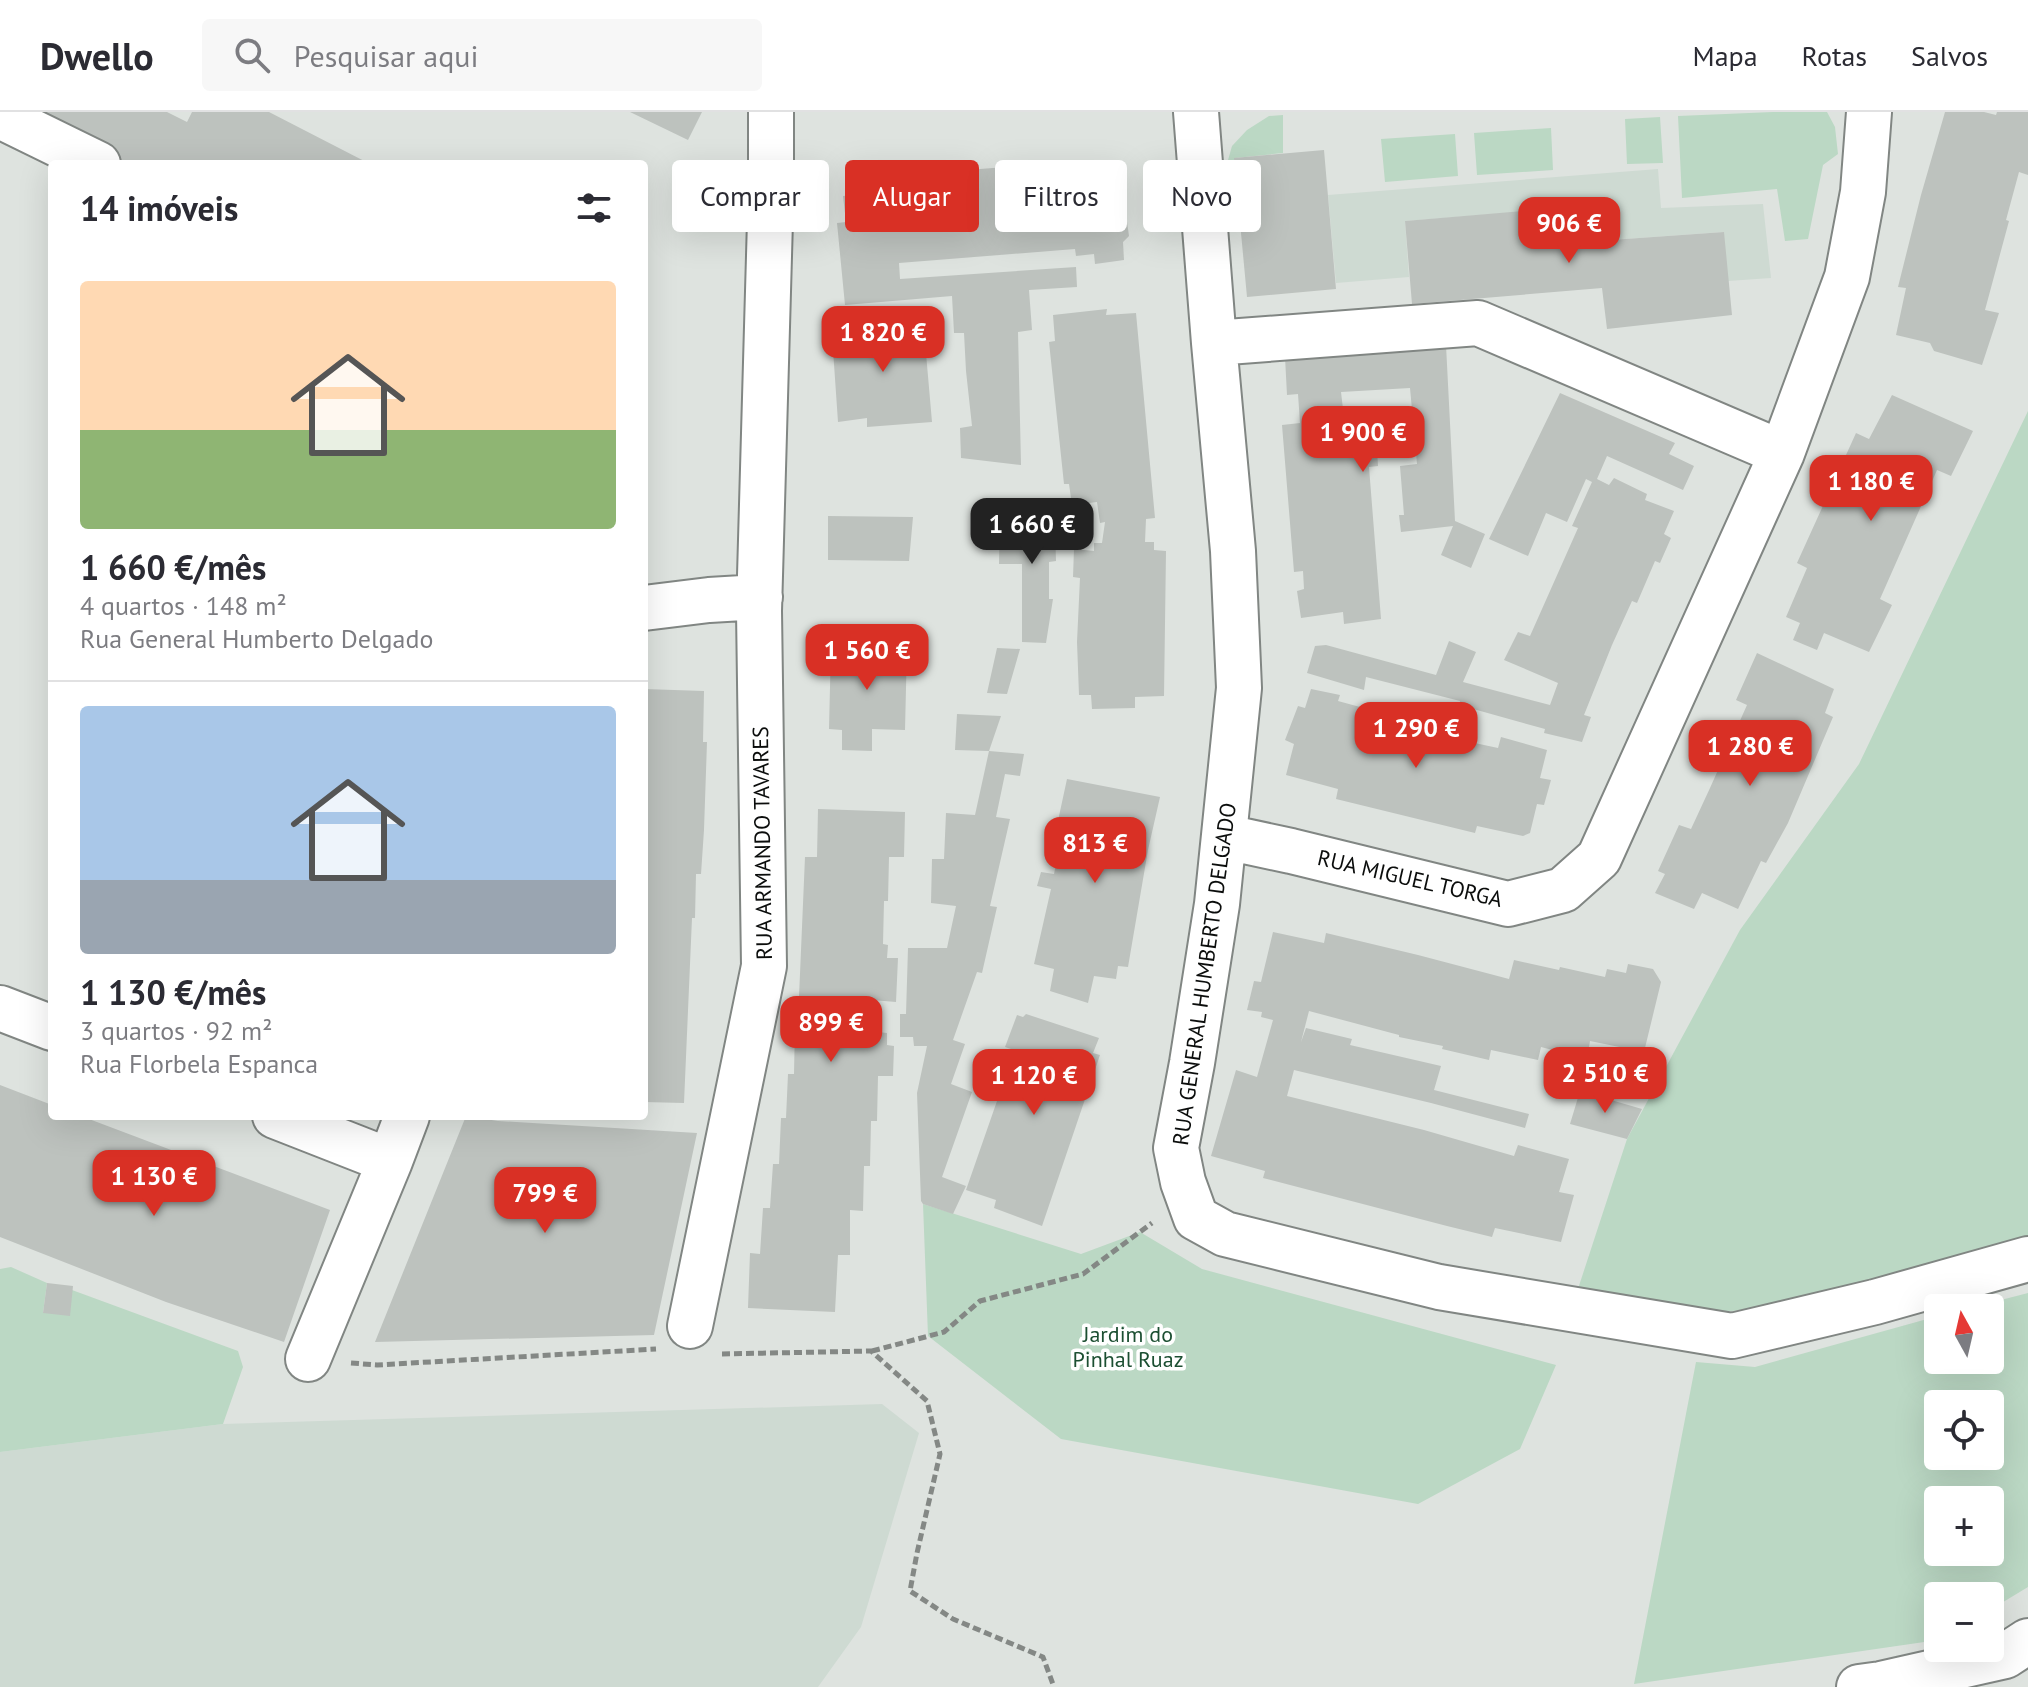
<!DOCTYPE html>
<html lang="pt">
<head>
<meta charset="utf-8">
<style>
  :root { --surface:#fff; --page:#f7f7f7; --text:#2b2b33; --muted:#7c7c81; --line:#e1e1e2; --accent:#d93025 }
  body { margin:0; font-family:"PT Sans",sans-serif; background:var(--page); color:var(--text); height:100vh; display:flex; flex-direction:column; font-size:30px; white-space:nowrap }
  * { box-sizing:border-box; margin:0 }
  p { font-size:26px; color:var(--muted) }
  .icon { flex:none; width:44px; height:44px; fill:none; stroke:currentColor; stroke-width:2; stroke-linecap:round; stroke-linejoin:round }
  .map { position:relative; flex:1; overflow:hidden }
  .sheet { position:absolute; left:48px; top:48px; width:600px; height:960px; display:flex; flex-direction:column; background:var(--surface); border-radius:8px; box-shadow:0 8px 32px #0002 }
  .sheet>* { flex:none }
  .hud { position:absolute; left:672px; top:48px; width:760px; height:72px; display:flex; gap:16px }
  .needle { width:52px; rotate:352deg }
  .fabs { position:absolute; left:1924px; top:1182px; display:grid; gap:16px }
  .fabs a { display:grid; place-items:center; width:80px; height:80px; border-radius:8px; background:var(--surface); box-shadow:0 8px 32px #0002; font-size:40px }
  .price { position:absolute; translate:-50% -68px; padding:0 18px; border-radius:16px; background:var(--accent); color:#fff; font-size:26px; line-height:52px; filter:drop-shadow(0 2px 4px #0008) }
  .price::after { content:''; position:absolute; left:50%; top:48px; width:24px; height:18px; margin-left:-12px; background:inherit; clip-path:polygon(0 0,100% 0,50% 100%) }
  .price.current { background:#222; color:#fff }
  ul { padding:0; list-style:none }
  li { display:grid; align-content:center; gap:16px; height:424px; padding:0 32px }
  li+li { border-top:2px solid var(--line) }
  li span { display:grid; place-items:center; height:248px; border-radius:8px; color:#555 }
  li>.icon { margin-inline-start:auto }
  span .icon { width:144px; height:144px; fill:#fffc; stroke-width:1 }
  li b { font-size:34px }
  h2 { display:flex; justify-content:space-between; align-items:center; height:96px; padding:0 32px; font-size:34px }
  .pill { padding:0 28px; border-radius:8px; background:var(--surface); box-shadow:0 8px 32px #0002; font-size:28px; line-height:72px }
  .pill.current { background:var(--accent); color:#fff }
  header { display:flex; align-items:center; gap:48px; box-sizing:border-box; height:112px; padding:0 40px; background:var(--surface); border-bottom:2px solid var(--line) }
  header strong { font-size:38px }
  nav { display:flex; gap:44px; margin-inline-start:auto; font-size:28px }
  .search { width:560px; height:72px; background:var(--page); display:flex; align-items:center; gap:20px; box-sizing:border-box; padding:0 28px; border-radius:8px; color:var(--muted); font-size:30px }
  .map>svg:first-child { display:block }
  .built { fill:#cedad2 }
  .green { fill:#bbd8c4; fill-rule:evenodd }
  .building { fill:#bdc2be }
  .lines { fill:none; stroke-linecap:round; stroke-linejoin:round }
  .minor-casing { stroke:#818683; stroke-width:48 }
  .path { stroke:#848885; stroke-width:5; stroke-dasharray:8 4; stroke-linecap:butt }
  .minor { stroke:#fff; stroke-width:44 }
  .labels { text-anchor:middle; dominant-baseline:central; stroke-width:7; stroke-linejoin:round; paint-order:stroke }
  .street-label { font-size:22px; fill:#0b0d0c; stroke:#fff }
  .park-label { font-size:22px; fill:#1c4f32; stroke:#fff }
</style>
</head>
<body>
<header>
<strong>Dwello</strong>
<div class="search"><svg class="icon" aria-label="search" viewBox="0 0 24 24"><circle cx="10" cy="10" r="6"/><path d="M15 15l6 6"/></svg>Pesquisar aqui</div>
<nav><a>Mapa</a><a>Rotas</a><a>Salvos</a></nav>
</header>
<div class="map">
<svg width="2028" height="1575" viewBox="0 0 2028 1575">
  <rect width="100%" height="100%" fill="#dee3df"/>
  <!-- built -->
  <path class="built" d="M1658 57 1661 96 1763 92 1771 166 1728 169 1723 120 1597 129 1594 94 1405 109 1409 165 1336 171 1328 83Z
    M882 1292 919 1321 861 1515 818 1575H0V1340L223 1312Z"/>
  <!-- green -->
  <path class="green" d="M1773 0H1827L1835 15 1838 42 1823 53 1808 127 1785 129 1777 77 1682 86 1678 4Z
    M1283 3V41L1235 46 1237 72 1221 73 1232 34 1247 18 1269 4Z
    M1660 5 1663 51 1627 52 1625 7Z
    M1551 16 1553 58 1477 63 1474 21Z
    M1455 22 1458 64 1385 70 1381 27Z
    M2028 299V1129L1807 1192 1710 1201 1575 1186 1627 1027 1740 818 1859 652Z
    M923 1092 1081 1142 1140 1120 1202 1157 1556 1253 1520 1337 1418 1392 1061 1327 928 1224Z
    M11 1155 47 1171 43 1201 72 1178 238 1239 243 1255 223 1312 0 1340V1157Z
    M2028 1181V1475L1990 1498V1484H1938V1528L1634 1572 1696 1250 1755 1255 1938 1204V1248H1990V1196H1970ZM1938 1292H1990V1344H1938ZM1938 1388H1990V1440H1938Z"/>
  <!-- building -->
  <path class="building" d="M32 0H167L187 10 192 0H269L370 52H115Z
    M630 0H702L688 28Z
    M1945 0H1984L1996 3 1997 0H2028V63L2019 60 2006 108 2009 109 1985 198 1999 201 1982 253 1934 239 1930 231 1896 223 1906 176 1898 175 1921 83Z
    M1324 38 1336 177 1247 185 1234 46Z
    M1067 50 1068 63 1120 60 1129 124 1123 130 1124 148 1095 152 1094 142 1076 144 1075 137 899 151 900 167 1076 155 1077 175 1029 178 1032 218 1018 220 1021 353 961 346 960 316 972 314 966 259 964 221H954L952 184 845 193 837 111 846 110 843 84 892 79V64Z
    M1594 93 1597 129 1724 120 1732 203 1607 217 1602 176 1412 192 1405 109Z
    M1107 197 1106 203 1136 201 1155 406 1146 407 1145 430H1154V438L1166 439 1164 584 1135 585V596L1092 597 1091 583H1079L1077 530 1080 466 1073 465 1074 437 1094 439V431H1102L1105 410 1100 411 1097 390 1072 393 1069 372H1064L1049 230 1055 229 1053 203Z
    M923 207 932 310 867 315V306L838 310 832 223 860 221V212Z
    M1446 233 1455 409 1485 422 1471 456 1441 443 1453 414 1401 420 1399 403H1404L1400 354 1417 352 1410 276 1341 280 1343 297 1363 296 1364 319H1376L1378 354 1369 355 1381 507 1344 512 1343 500 1301 506 1297 479 1304 477 1303 459 1294 460 1282 313 1300 311 1298 282 1287 283 1285 245Z
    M1560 281 1675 331 1669 342 1694 354 1683 378 1607 344 1597 367 1609 373 1614 366 1647 382 1645 388 1674 399 1664 422 1671 426 1660 451 1655 449 1637 491 1632 489 1612 533 1584 603 1591 605 1582 630 1544 621 1545 617 1459 593 1460 589 1366 565 1364 578 1307 561 1315 534 1326 533 1436 563 1449 529 1476 540 1463 570 1550 593 1558 571 1504 548 1518 520 1530 524 1578 416 1572 414 1592 370 1586 367 1567 410 1546 401 1528 444 1489 427Z
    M1892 283 1973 319 1951 364 1937 358 1880 487 1892 493 1869 540 1824 521 1817 538 1793 528 1800 511 1786 505 1807 456 1797 451 1856 321 1869 327Z
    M1061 397 1063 415 1055 416 1056 449 1049 450V487H1053L1046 531 1022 530V452H999L1000 407H1023V400Z
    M828 404 913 405 909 449 828 448Z
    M831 533 907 534 905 618 872 617V639L842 638V618L829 617Z
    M997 536 1020 537 1007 582 987 581Z
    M1757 541 1834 577 1825 601 1833 605 1788 711 1766 751 1761 749 1738 797 1702 781 1694 797 1655 781 1665 762 1658 759 1679 713 1691 717 1710 676 1747 593 1736 588Z
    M644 577 704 579 703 630H707L704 718 701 762H696L695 806H692L684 991 644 990Z
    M1311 577 1340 583 1338 589 1360 595 1357 608 1468 636 1470 630 1498 636 1501 625 1547 638 1540 666 1551 668 1544 693 1537 692 1530 721 1523 724 1477 714 1475 721 1336 687 1338 677 1286 663 1294 632 1285 628 1298 594 1305 596Z
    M957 602 1001 604 989 639 955 638Z
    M989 639 1024 642 1020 664 1005 662 996 705 1010 707 990 794 997 795 982 861 977 860 953 928 965 932 951 972 972 980 942 1065 966 1074 953 1102 923 1092 921 1089 917 981 927 934H914L913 925H900V902H906L908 836H947L956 794 931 791 932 747H944L946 701 975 703Z
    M1067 667 1160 685 1148 738 1128 855 1118 854 1116 867 1094 864 1088 891 1050 879 1054 857 1034 852 1051 777 1037 774 1041 760 1054 762 1062 720 1056 718Z
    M818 697 905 700 904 745H889L888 789H884L883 832 888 833 887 846H898L896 890 860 887 856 912H879L878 920 887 921V933L894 934 893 964H878L877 1009H871L870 1054H864L863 1099 850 1098V1143H838L835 1200 748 1196 750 1141 760 1142 763 1096H770L773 1052H779L781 1006H786L788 962H794L795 913 822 912 824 886 799 885 805 745H817Z
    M1273 820 1324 831 1326 821 1418 843 1509 867 1514 848 1559 858 1560 855 1605 865 1607 857 1626 861 1628 852 1653 857 1661 870 1644 940 1590 929 1587 947 1541 935 1538 948 1491 938 1489 948 1442 937 1443 934 1399 925V923L1309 899 1301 930 1306 916 1352 927 1350 933 1441 954 1434 978 1529 1002 1525 1016 1431 991 1294 958 1287 984 1424 1018 1514 1044 1518 1033 1569 1047 1559 1080 1574 1083 1561 1130 1495 1116 1492 1125 1447 1114 1263 1066 1265 1059 1211 1044 1236 958 1257 965 1273 908 1261 905 1262 900 1247 898 1254 869 1261 870Z
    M1026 902 1099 926 1093 941 1100 943 1042 1114 994 1096 996 1088 966 1078 997 989 994 988 1014 938 1005 935 1017 903 1023 905Z
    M0 973 52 993V1004H81L330 1098 284 1230 166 1190 0 1125Z
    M1580 979 1642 997 1627 1027 1570 1012Z
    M466 1004 498 1009 697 1021 654 1223 375 1230Z
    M47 1171 73 1174 70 1204 43 1201Z"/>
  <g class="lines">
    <defs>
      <path id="minor" d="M1196 0 1214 231 1233 439 1239 576 1217 792 1192 951 1176 1036 1183 1070 1196 1106 1225 1122 1439 1175 1732 1224 1875 1190 2028 1147
        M0 4 98 52
        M1214 231 1478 211 1782 341
        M644 496 709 488 760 485
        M1226 725 1291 739 1508 792 1563 778 1599 746 1782 341 1847 165 1863 80 1869 0
        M0 896 52 916
        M275 1004 390 1049
        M690 1214 764 854 759 499 771 73V0
        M308 1247 390 1049 407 1004
        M1859 1575 1881 1572 2005 1544 2028 1529"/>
    </defs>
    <!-- minor casing -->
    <use href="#minor" class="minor-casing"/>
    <!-- path -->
    <path class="path" d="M872 1239 944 1220 980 1189 1083 1162 1152 1111
      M722 1242 871 1239 927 1289 940 1342 917 1441 910 1479 953 1507 1043 1545 1054 1575
      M351 1251 377 1253 656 1237"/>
    <!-- minor -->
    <use href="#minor" class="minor"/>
  </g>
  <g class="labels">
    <!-- street labels -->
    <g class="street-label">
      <text transform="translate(762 731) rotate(-91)">RUA ARMANDO TAVARES</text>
      <text transform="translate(1410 766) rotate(13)">RUA MIGUEL TORGA</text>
      <text transform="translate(1204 862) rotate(-82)">RUA GENERAL HUMBERTO DELGADO</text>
    </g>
    <!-- park labels -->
    <g class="park-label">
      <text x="1128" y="1222">Jardim do<tspan x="1128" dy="25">Pinhal Ruaz</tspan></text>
    </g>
  </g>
</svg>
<div class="fabs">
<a><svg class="needle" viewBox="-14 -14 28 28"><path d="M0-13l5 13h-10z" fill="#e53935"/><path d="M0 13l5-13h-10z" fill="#7c7c81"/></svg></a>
<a><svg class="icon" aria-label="locate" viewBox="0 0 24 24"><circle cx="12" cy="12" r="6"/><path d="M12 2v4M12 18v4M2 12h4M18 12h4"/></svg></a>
<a>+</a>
<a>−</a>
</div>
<b class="price" style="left:1569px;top:153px">906 €</b>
<b class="price" style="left:883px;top:262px">1 820 €</b>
<b class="price" style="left:1363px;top:362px">1 900 €</b>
<b class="price" style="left:1871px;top:411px">1 180 €</b>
<b class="price current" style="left:1032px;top:454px">1 660 €</b>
<b class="price" style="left:867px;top:580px">1 560 €</b>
<b class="price" style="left:1416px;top:658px">1 290 €</b>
<b class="price" style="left:1750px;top:676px">1 280 €</b>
<b class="price" style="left:1095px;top:773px">813 €</b>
<b class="price" style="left:831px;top:952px">899 €</b>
<b class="price" style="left:1605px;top:1003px">2 510 €</b>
<b class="price" style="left:1034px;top:1005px">1 120 €</b>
<b class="price" style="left:154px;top:1106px">1 130 €</b>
<b class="price" style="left:545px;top:1123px">799 €</b>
<div class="hud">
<a class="pill">Comprar</a>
<a class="pill current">Alugar</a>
<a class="pill">Filtros</a>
<a class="pill">Novo</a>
</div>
<section class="sheet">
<h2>14 imóveis<svg class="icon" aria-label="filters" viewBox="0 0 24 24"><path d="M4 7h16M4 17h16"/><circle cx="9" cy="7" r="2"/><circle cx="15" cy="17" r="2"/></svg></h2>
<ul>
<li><span style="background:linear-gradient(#ffd9b3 60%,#8fb573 0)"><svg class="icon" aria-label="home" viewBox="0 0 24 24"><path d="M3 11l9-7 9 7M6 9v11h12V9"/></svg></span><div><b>1 660 €/mês</b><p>4 quartos · 148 m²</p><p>Rua General Humberto Delgado</p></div></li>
<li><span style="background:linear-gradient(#a9c7e8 70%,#9aa5b1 0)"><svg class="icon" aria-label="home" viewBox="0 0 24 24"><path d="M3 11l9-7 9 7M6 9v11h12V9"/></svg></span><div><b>1 130 €/mês</b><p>3 quartos · 92 m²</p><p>Rua Florbela Espanca</p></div></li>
</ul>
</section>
</div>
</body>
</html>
